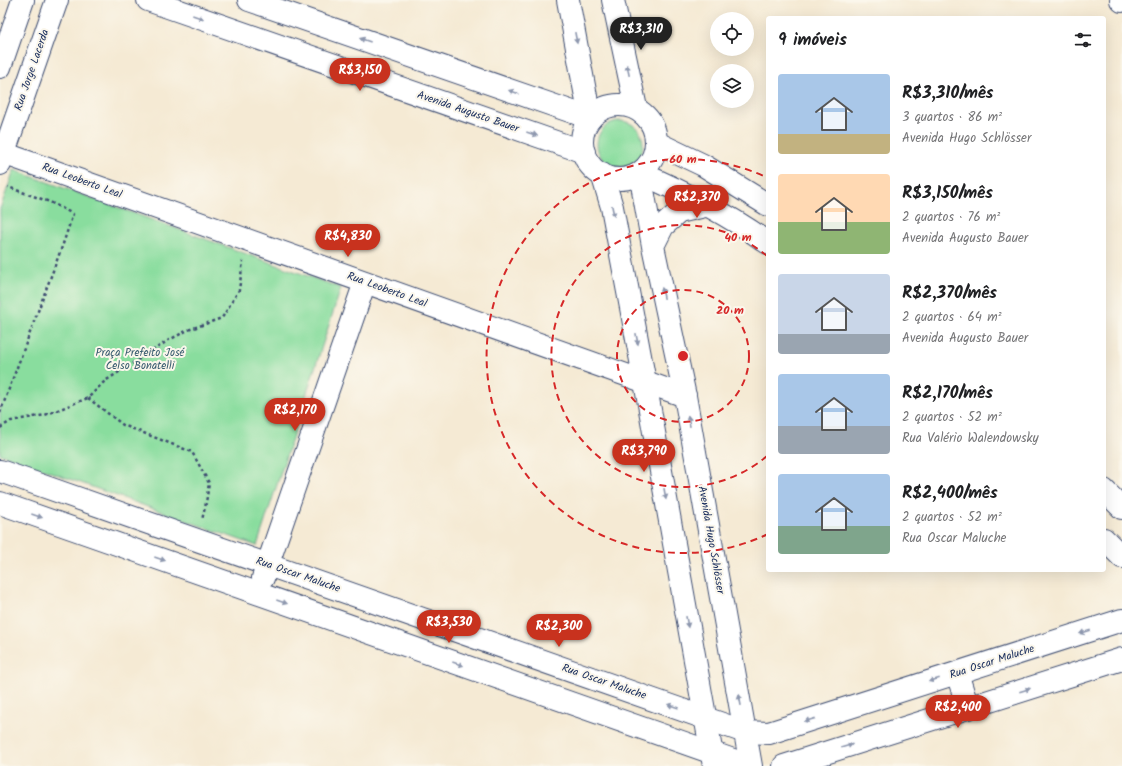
<!DOCTYPE html>
<html lang="pt">
<head>
<meta charset="utf-8">
<style>
  :root { --surface:#fff; --page:#f6f6f6; --text:#202124; --muted:#757577; --accent:#c8321e }
  body { margin:0; font-family:Kalam,sans-serif; background:var(--page); color:var(--text); height:100vh; display:flex; flex-direction:column; font-size:15px; white-space:nowrap }
  * { box-sizing:border-box; margin:0 }
  p { font-size:13px; color:var(--muted) }
  .icon { flex:none; width:22px; height:22px; fill:none; stroke:currentColor; stroke-width:2; stroke-linecap:round; stroke-linejoin:round }
  .map { position:relative; flex:1; overflow:hidden }
  .sheet { position:absolute; left:766px; top:16px; width:340px; height:556px; display:flex; flex-direction:column; background:var(--surface); border-radius:4px; box-shadow:0 4px 16px #0002 }
  .sheet>* { flex:none }
  .buttons { position:absolute; left:710px; top:12px; display:grid; gap:8px }
  .buttons a { display:grid; place-items:center; width:44px; height:44px; border-radius:50%; background:var(--surface); box-shadow:0 4px 16px #0002; font-size:20px }
  .price { position:absolute; translate:-50% -34px; padding:0 9px; border-radius:14px; background:var(--accent); color:#fff; font-size:13px; line-height:26px; filter:drop-shadow(0 1px 2px #0008) }
  .price::after { content:''; position:absolute; left:50%; top:24px; width:12px; height:9px; margin-left:-6px; background:inherit; clip-path:polygon(0 0,100% 0,50% 100%) }
  .price.selected { background:#222; color:#fff }
  ul { padding:0; list-style:none }
  li { display:flex; align-items:center; gap:12px; height:100px; padding:0 12px }
  li span { display:grid; place-items:center; flex:none; width:112px; height:80px; border-radius:4px; color:#555 }
  li>.icon { margin-inline-start:auto }
  span .icon { width:48px; height:48px; fill:#fffc; stroke-width:1 }
  li b { font-size:17px }
  h2 { display:flex; justify-content:space-between; align-items:center; height:48px; padding:0 12px; font-size:17px }
  .map>svg:first-child { display:block }
  .green { fill:#89dd9e; stroke:#52867e }
  .lines { fill:none; stroke-linecap:round; stroke-linejoin:round }
  .minor-casing { stroke:#3c4b70; stroke-width:24 }
  .tertiary-casing { stroke:#3c4b70; stroke-width:24 }
  .secondary-casing { stroke:#3c4b70; stroke-width:24 }
  .path { stroke:#3c4b70; stroke-width:2.5; stroke-dasharray:3 3; stroke-linecap:butt }
  .minor { stroke:#fff; stroke-width:22 }
  .tertiary { stroke:#fff; stroke-width:22 }
  .secondary { stroke:#fff; stroke-width:22 }
  .oneway { fill:#8d97ae }
  .ring { fill:none; stroke:#d62828; stroke-width:2; stroke-dasharray:7 5 }
  .labels { text-anchor:middle; dominant-baseline:central; stroke-width:4; stroke-linejoin:round; paint-order:stroke }
  .street-label { font-size:11px; fill:#1b2f5e; stroke:#fbf7ec }
  .park-label { font-size:11px; fill:#365a6e; stroke:#fbf7ec }
  .centre { fill:#d62828; stroke:#fbf7ec; stroke-width:2 }
  .ring-label { font-size:12px; text-anchor:middle; font-weight:bold; fill:#d62828; stroke:#fbf7ec; stroke-width:4; stroke-linejoin:round; paint-order:stroke }
</style>
</head>
<body>
<div class="map">
<svg width="1122" height="766" viewBox="0 0 1122 766">
  <rect width="100%" height="100%" fill="#fbf7ec"/>
  <filter id="ink" filterUnits="userSpaceOnUse"><feTurbulence type="fractalNoise" baseFrequency=".025" numOctaves="2"/><feDisplacementMap in="SourceGraphic" scale="8" xChannelSelector="R" yChannelSelector="G"/><feConvolveMatrix kernelMatrix="1 2 1 2 8 2 1 2 1" color-interpolation-filters="sRGB"/></filter>
  <filter id="wash" filterUnits="userSpaceOnUse"><feTurbulence type="fractalNoise" baseFrequency=".012" numOctaves="4" result="noise"/><feDisplacementMap in="SourceGraphic" scale="16" xChannelSelector="R" yChannelSelector="G"/><feGaussianBlur stdDeviation="0.9" result="paint"/><feColorMatrix in="noise" values="0 0 0 0 0 0 0 0 0 0 0 0 0 0 0 0 0 1.4 0 .05"/><feComposite in="paint" operator="in"/></filter>
  <g filter="url(#wash)">
    <rect width="100%" height="100%" fill="#f5ead4"/>
    <!-- green -->
    <path class="green" d="M597 144a23 23 0 1 1 46 0a23 23 0 1 1-46 0Z
      M14 170 341 288 257 546 0 454V209Z"/>
  </g>
  <g filter="url(#ink)">
    <g class="lines">
      <defs>
        <path id="minor" d="M0 67 23 0
          M0 152 685 396
          M0 164 57 0
          M0 471 745 732 769 733 1122 620
          M0 503 750 766
          M263 578 365 282
          M957 673 968 708
          M784 766 1122 659"/>
        <path id="tertiary" d="M148 0 584 152
          M249 0 590 118
          M657 143 703 165 768 205
          M640 173C684 192 728 214 768 243
          M1104 490 1122 508
          M1104 539 1122 557"/>
        <path id="secondary" d="M568 0 590 118
          M613 0 636 108
          M1121 0 1122 1
          M582 142a37 37 0 1 1 74 0a37 37 0 1 1-74 0Z
          M640 173 653 246 685 396 751 766
          M602 174 612 207 645 382 714 766
          M653 246 663 226 679 212 709 205"/>
      </defs>
      <!-- minor casing -->
      <use href="#minor" class="minor-casing"/>
      <!-- tertiary casing -->
      <use href="#tertiary" class="tertiary-casing"/>
      <!-- secondary casing -->
      <use href="#secondary" class="secondary-casing"/>
      <!-- path -->
      <path class="path" d="M88 398 123 425 192 452 209 483 206 503 202 520
        M0 413 63 244 73 214 50 202 8 187
        M0 428 11 421 45 415 88 398 105 381 169 340 188 330 222 318 239 290 243 261"/>
      <!-- minor -->
      <use href="#minor" class="minor"/>
      <!-- tertiary -->
      <use href="#tertiary" class="tertiary"/>
      <!-- secondary -->
      <use href="#secondary" class="secondary"/>
    </g>
    <!-- one-way arrows -->
    <defs><path id="oneway-solid" d="M-6-.8H1V-3.2L6.5 0L1 3.2V.8H-6Z"/></defs>
    <g class="oneway">
      <use href="#oneway-solid" transform="translate(198 17) rotate(19)"/>
      <use href="#oneway-solid" transform="translate(576 38) rotate(79)"/>
      <use href="#oneway-solid" transform="translate(365 40) rotate(-161)"/>
      <use href="#oneway-solid" transform="translate(628 70) rotate(-102)"/>
      <use href="#oneway-solid" transform="translate(514 92) rotate(-161)"/>
      <use href="#oneway-solid" transform="translate(532 134) rotate(19)"/>
      <use href="#oneway-solid" transform="translate(613 211) rotate(78)"/>
      <use href="#oneway-solid" transform="translate(663 293) rotate(-102)"/>
      <use href="#oneway-solid" transform="translate(637 339) rotate(79)"/>
      <use href="#oneway-solid" transform="translate(689 421) rotate(-100)"/>
      <use href="#oneway-solid" transform="translate(665 494) rotate(80)"/>
      <use href="#oneway-solid" transform="translate(37 516) rotate(19)"/>
      <use href="#oneway-solid" transform="translate(160 559) rotate(19)"/>
      <use href="#oneway-solid" transform="translate(282 602) rotate(19)"/>
      <use href="#oneway-solid" transform="translate(687 622) rotate(80)"/>
      <use href="#oneway-solid" transform="translate(1085 632) rotate(162)"/>
      <use href="#oneway-solid" transform="translate(458 664) rotate(19)"/>
      <use href="#oneway-solid" transform="translate(934 680) rotate(162)"/>
      <use href="#oneway-solid" transform="translate(1025 690) rotate(-18)"/>
      <use href="#oneway-solid" transform="translate(740 700) rotate(-100)"/>
      <use href="#oneway-solid" transform="translate(673 706) rotate(-161)"/>
      <use href="#oneway-solid" transform="translate(810 720) rotate(162)"/>
      <use href="#oneway-solid" transform="translate(847 746) rotate(-17)"/>
    </g>
  </g>
  <!-- distance rings -->
  <g class="ring">
    <circle cx="683" cy="356" r="66"/>
    <path d="M767 456A131 131 0 1 1 767 256"/>
    <path d="M768 534A197 197 0 1 1 768 178"/>
  </g>
  <g class="labels">
    <!-- street labels -->
    <g class="street-label">
      <text transform="translate(32 70) rotate(-71)">Rua Jorge Lacerda</text>
      <text transform="translate(468 112) rotate(19)">Avenida Augusto Bauer</text>
      <text transform="translate(82 181) rotate(20)">Rua Leoberto Leal</text>
      <text transform="translate(387 290) rotate(20)">Rua Leoberto Leal</text>
      <text transform="translate(711 540) rotate(80)">Avenida Hugo Schlösser</text>
      <text transform="translate(298 575) rotate(19)">Rua Oscar Maluche</text>
      <text transform="translate(992 662) rotate(-18)">Rua Oscar Maluche</text>
      <text transform="translate(604 682) rotate(19)">Rua Oscar Maluche</text>
    </g>
    <!-- park labels -->
    <g class="park-label">
      <text x="140" y="353">Praça Prefeito José<tspan x="140" dy="13">Celso Bonatelli</tspan></text>
    </g>
  </g>
  <circle cx="683" cy="356" r="6" class="centre"/>
  <g class="ring-label">
    <text x="683" y="163">60 m</text>
    <text x="738" y="241">40 m</text>
    <text x="730" y="314">20 m</text>
  </g>
</svg>
<div class="buttons">
<a><svg class="icon" aria-label="locate" viewBox="0 0 24 24"><circle cx="12" cy="12" r="6"/><path d="M12 2v4M12 18v4M2 12h4M18 12h4"/></svg></a>
<a><svg class="icon" aria-label="layers" viewBox="0 0 24 24"><path d="M12 4l9 5-9 5-9-5zM3 14l9 5 9-5"/></svg></a>
</div>
<b class="price selected" style="left:641px;top:51px">R$3,310</b>
<b class="price" style="left:360px;top:92px">R$3,150</b>
<b class="price" style="left:697px;top:219px">R$2,370</b>
<b class="price" style="left:348px;top:258px">R$4,830</b>
<b class="price" style="left:295px;top:432px">R$2,170</b>
<b class="price" style="left:644px;top:473px">R$3,790</b>
<b class="price" style="left:449px;top:644px">R$3,530</b>
<b class="price" style="left:559px;top:648px">R$2,300</b>
<b class="price" style="left:958px;top:729px">R$2,400</b>
<section class="sheet">
<h2>9 imóveis<svg class="icon" aria-label="filters" viewBox="0 0 24 24"><path d="M4 7h16M4 17h16"/><circle cx="9" cy="7" r="2"/><circle cx="15" cy="17" r="2"/></svg></h2>
<ul>
<li><span style="background:linear-gradient(#a9c7e8 75%,#c2b280 0)"><svg class="icon" aria-label="home" viewBox="0 0 24 24"><path d="M3 11l9-7 9 7M6 9v11h12V9"/></svg></span><div><b>R$3,310/mês</b><p>3 quartos · 86 m²</p><p>Avenida Hugo Schlösser</p></div></li>
<li><span style="background:linear-gradient(#ffd9b3 60%,#8fb573 0)"><svg class="icon" aria-label="home" viewBox="0 0 24 24"><path d="M3 11l9-7 9 7M6 9v11h12V9"/></svg></span><div><b>R$3,150/mês</b><p>2 quartos · 76 m²</p><p>Avenida Augusto Bauer</p></div></li>
<li><span style="background:linear-gradient(#c9d6e8 75%,#9aa5b1 0)"><svg class="icon" aria-label="home" viewBox="0 0 24 24"><path d="M3 11l9-7 9 7M6 9v11h12V9"/></svg></span><div><b>R$2,370/mês</b><p>2 quartos · 64 m²</p><p>Avenida Augusto Bauer</p></div></li>
<li><span style="background:linear-gradient(#a9c7e8 65%,#9aa5b1 0)"><svg class="icon" aria-label="home" viewBox="0 0 24 24"><path d="M3 11l9-7 9 7M6 9v11h12V9"/></svg></span><div><b>R$2,170/mês</b><p>2 quartos · 52 m²</p><p>Rua Valério Walendowsky</p></div></li>
<li><span style="background:linear-gradient(#a9c7e8 65%,#7fa58c 0)"><svg class="icon" aria-label="home" viewBox="0 0 24 24"><path d="M3 11l9-7 9 7M6 9v11h12V9"/></svg></span><div><b>R$2,400/mês</b><p>2 quartos · 52 m²</p><p>Rua Oscar Maluche</p></div></li>
</ul>
</section>
</div>
</body>
</html>
